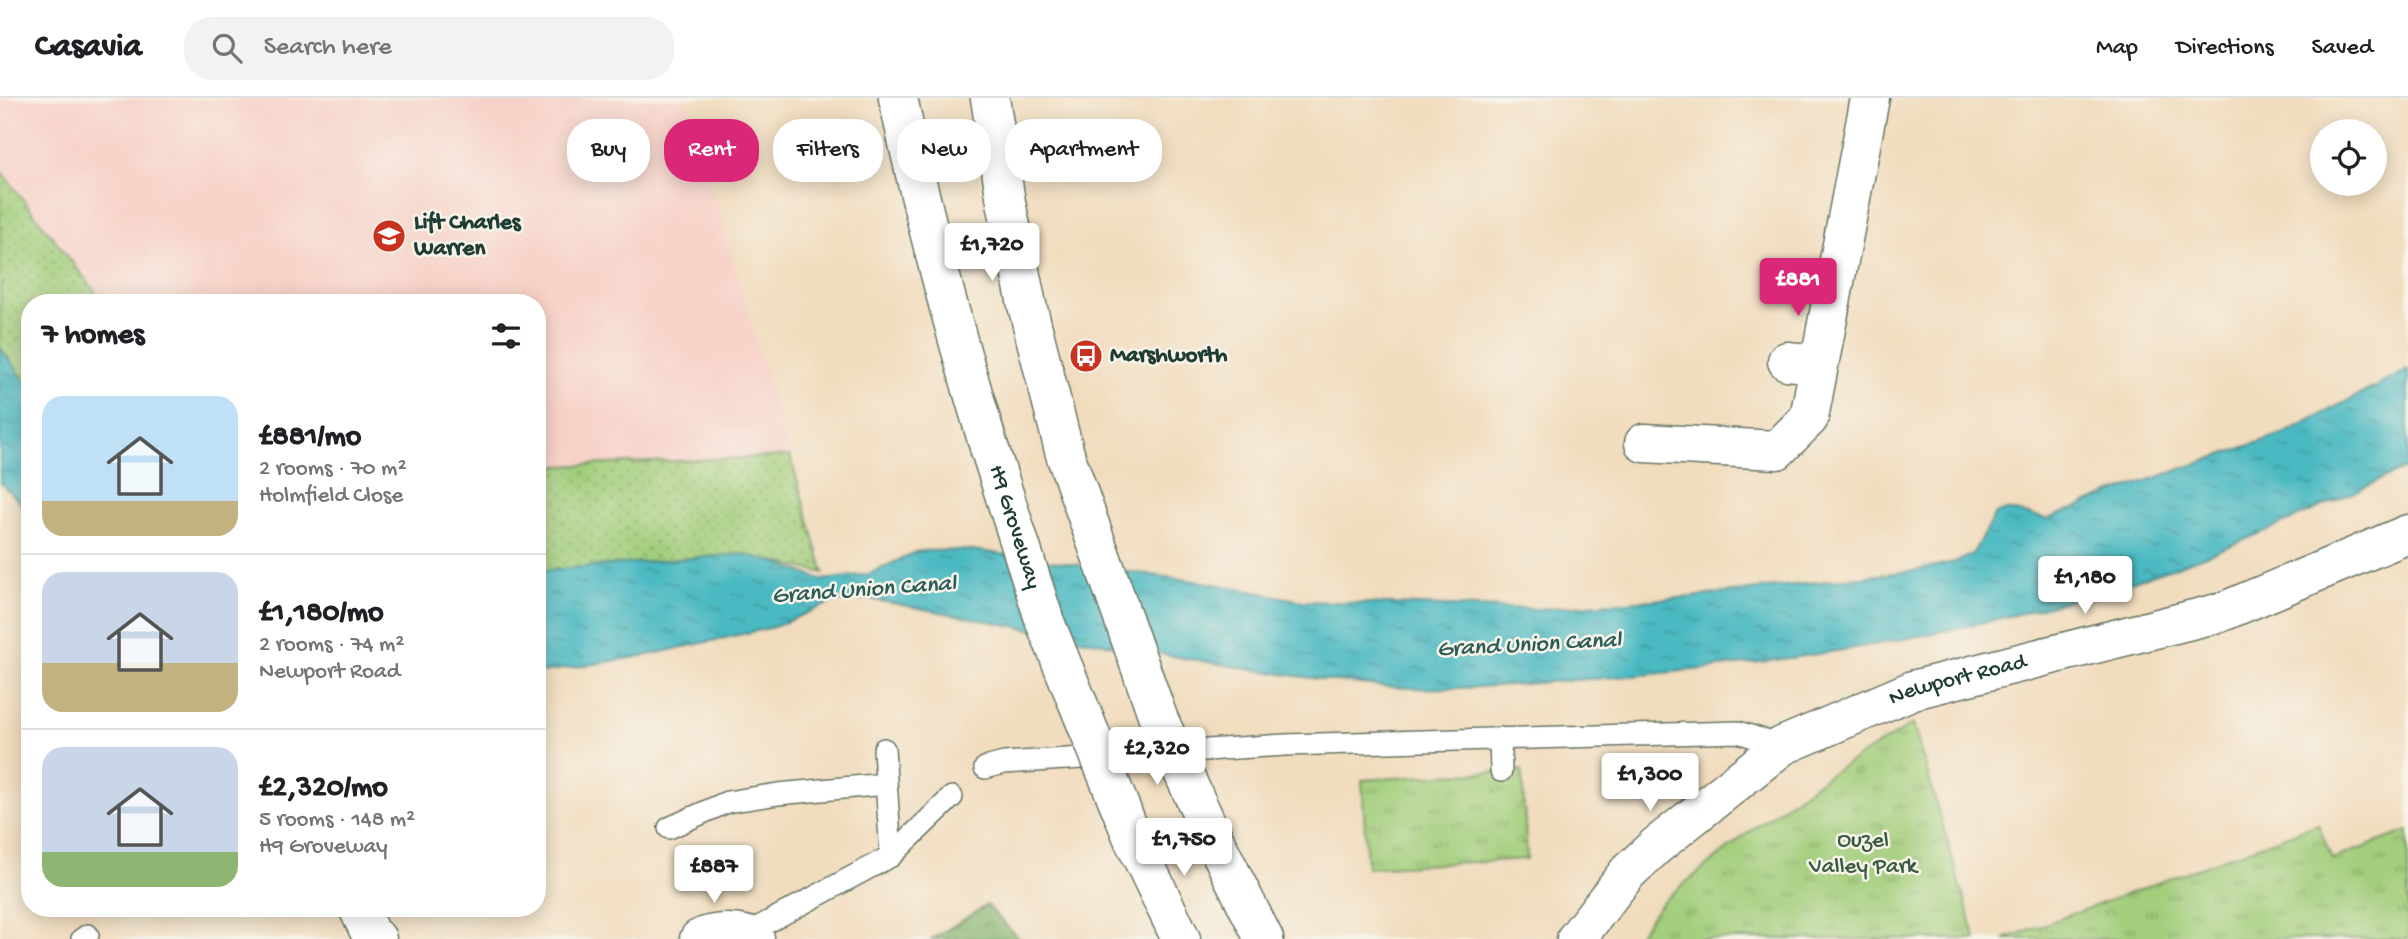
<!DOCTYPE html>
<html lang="en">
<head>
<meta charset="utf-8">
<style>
  :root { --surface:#fff; --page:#f2f2f2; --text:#202124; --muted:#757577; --line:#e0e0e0; --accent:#db2777 }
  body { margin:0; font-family:"Gochi Hand",sans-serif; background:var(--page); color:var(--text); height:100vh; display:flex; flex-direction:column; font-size:26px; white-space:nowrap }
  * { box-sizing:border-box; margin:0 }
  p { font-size:23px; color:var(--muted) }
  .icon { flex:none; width:38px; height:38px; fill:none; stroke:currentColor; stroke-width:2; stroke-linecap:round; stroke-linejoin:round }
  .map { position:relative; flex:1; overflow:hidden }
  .sheet { position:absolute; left:21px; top:196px; width:525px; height:623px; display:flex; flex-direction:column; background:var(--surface); border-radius:28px; box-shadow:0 4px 18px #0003 }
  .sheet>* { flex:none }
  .top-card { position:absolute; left:567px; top:21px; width:665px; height:63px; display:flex; gap:14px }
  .buttons { position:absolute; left:2310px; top:21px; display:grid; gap:14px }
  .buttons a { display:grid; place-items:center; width:77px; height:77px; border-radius:50%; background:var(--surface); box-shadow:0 4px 18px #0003; font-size:35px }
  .price { position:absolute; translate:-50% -60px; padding:0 16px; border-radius:7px; background:#fff; color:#222; font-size:23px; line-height:46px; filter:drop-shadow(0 2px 4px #0008) }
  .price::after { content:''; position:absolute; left:50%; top:42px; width:21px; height:16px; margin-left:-10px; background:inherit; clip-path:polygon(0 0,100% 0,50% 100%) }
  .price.on { background:var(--accent); color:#fff }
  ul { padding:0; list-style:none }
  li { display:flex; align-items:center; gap:21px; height:175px; padding:0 21px }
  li+li { border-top:2px solid var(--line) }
  li span { display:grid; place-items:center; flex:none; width:196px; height:140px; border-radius:21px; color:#555 }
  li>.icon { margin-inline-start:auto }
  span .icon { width:84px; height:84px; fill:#fffc; stroke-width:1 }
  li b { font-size:30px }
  h2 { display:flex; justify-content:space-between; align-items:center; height:84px; padding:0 21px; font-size:30px }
  .chip { padding:0 24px; border-radius:28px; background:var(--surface); box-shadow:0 4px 18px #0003; font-size:24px; line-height:63px }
  .chip.on { background:var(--accent); color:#fff }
  header { display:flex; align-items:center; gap:42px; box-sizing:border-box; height:98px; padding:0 35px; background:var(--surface); border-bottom:2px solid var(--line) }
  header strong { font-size:33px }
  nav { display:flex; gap:38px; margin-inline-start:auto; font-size:24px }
  .search { width:490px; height:63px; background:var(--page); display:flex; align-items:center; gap:18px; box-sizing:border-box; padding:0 24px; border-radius:28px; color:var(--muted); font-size:26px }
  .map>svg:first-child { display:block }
  .built { fill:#f7d1c8 }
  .grass { fill:url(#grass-dots); stroke:#618658; stroke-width:2 }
  .forest { fill:url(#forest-crowns); stroke:#507750; stroke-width:2 }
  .park { fill:url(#park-tufts); stroke:#618658; stroke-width:2 }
  .water { fill:url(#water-ripples); stroke:#357b7b; stroke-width:2 }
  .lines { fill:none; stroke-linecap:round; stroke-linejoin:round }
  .lane-casing { stroke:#687564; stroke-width:24 }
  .street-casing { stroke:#687564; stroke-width:41 }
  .secondary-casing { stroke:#687564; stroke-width:41 }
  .lane { stroke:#fff; stroke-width:21 }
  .street { stroke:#fff; stroke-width:38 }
  .secondary { stroke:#fff; stroke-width:38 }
  .secondary-bridge-casing { stroke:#687564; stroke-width:41; stroke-linecap:butt }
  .secondary-bridge { stroke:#fff; stroke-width:38 }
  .labels { text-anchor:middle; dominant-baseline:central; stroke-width:5; stroke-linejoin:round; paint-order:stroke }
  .poi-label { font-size:23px; font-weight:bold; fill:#1f3d34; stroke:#f7f3e8; text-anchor:start }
  .street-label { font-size:23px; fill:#1f3d34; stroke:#f7f3e8 }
  .park-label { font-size:23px; fill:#395a42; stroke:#f7f3e8 }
  .water-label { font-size:24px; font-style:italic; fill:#2a5c58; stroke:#f7f3e8 }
</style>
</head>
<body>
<header>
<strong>Casavia</strong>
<div class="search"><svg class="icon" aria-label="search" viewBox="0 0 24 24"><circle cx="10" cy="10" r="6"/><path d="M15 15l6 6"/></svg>Search here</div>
<nav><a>Map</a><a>Directions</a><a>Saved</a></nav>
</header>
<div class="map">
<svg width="2408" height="841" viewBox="0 0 2408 841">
  <defs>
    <pattern id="grass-dots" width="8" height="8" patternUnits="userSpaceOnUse" patternTransform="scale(1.75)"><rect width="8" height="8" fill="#a3ce7b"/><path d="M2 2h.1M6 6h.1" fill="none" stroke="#84a866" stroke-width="1.8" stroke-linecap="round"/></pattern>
    <pattern id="forest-crowns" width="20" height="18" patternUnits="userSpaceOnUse" patternTransform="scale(1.75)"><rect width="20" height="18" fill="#82b16b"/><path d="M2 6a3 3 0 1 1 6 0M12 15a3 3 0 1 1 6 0" fill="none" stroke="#6a9159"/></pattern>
    <pattern id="park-tufts" width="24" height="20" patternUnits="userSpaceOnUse" patternTransform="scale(1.75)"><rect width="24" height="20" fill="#a3ce7b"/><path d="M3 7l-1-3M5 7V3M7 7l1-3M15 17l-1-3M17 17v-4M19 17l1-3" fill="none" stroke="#84a866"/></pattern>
    <pattern id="water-ripples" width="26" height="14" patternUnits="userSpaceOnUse" patternTransform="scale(1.75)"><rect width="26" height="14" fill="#4bb9c2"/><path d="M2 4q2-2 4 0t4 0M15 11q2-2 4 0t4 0" fill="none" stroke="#3e989e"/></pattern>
  </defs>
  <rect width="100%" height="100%" fill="#f7f3e8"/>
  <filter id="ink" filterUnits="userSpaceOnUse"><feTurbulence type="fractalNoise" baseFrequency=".0143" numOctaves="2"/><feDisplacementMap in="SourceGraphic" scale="14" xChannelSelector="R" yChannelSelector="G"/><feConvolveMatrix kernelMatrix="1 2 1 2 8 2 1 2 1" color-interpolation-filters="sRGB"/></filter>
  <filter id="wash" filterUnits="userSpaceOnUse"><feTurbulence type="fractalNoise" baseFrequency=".00686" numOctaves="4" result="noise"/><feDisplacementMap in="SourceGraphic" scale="28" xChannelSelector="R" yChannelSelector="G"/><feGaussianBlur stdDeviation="1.57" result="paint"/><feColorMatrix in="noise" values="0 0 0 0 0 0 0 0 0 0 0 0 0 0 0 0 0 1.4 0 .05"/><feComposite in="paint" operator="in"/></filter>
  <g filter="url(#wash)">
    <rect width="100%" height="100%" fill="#f1dcbd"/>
    <!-- built -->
    <path class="built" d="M0 0H687L790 358 537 369V205H104L0 72Z"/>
    <!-- grass -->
    <path class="grass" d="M0 72 104 205H30V290L0 249Z
      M790 358 824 475 742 456 537 473V369Z"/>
    <!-- forest -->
    <path class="forest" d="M987 807 1019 841H932Z"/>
    <!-- park -->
    <path class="park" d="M1913 626 1976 841H1635L1663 803 1745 737 1825 679Z
      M1522 672 1527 761 1367 770 1362 682Z
      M2318 726 2332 761 2408 733V841H2004Z"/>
    <!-- water -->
    <path class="water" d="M0 249 30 290V415L0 384Z
      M2408 272V369C2308 416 2206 462 2099 494 1936 542 1762 569 1592 581 1521 585 1448 595 1378 588 1207 570 1039 531 869 501L835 503 774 529 644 558 537 575V473L742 456 775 464 823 482 869 476 918 453 973 452 1209 485 1303 503 1536 511 1690 499 1912 473 1959 463 1973 455 1995 416 2006 412 2048 421 2112 395 2285 335Z"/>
  </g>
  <g filter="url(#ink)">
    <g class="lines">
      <defs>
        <path id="lane" d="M1500 640 1501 673
          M884 651 891 758
          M985 670 1004 665 1285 647 1738 634 1782 648
          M669 730 727 704 778 696 886 686
          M746 836 891 758 952 699
          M82 841 88 837"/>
        <path id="street" d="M1787 263 1819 266
          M1644 345 1777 352 1809 320 1870 0
          M358 810 373 841H377
          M699 841C713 833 741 833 755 841"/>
        <g id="secondary">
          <path d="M898 0C923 118 954 233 989 349"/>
          <path d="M990 0 1006 104 1027 207 1065 356 1159 622"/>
          <path d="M1209 731 1264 841"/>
          <path d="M1134 743 1181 841"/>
          <path id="s1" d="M1576 841 1628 774 1656 748 1782 648 1913 592 2222 514 2408 436"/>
        </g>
      </defs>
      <!-- lane casing -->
      <use href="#lane" class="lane-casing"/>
      <!-- street casing -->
      <use href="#street" class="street-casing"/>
      <!-- secondary casing -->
      <use href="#secondary" class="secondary-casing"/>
      <!-- lane -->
      <use href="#lane" class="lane"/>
      <!-- street -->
      <use href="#street" class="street"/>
      <!-- secondary -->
      <use href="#secondary" class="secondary"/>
      <defs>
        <g id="secondary-bridge">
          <path id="s2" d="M989 349 1045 524 1134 743"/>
          <path d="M1159 622 1209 731"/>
        </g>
      </defs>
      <!-- secondary-bridge casing -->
      <use href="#secondary-bridge" class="secondary-bridge-casing"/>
      <!-- secondary-bridge -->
      <use href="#secondary-bridge" class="secondary-bridge"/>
    </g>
  </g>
  <!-- icons -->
  <defs>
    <symbol id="school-disc" viewBox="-11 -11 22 22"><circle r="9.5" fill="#c8321e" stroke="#f7f3e8"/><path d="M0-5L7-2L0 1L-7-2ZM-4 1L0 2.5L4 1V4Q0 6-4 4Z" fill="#fff"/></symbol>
    <symbol id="bus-disc" viewBox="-11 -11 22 22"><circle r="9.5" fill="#c8321e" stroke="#f7f3e8"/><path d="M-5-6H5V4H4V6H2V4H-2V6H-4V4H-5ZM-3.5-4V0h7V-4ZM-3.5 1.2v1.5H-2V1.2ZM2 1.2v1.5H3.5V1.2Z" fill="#fff"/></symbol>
  </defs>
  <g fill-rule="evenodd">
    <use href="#school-disc" x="370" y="119" width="38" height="38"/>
    <use href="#bus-disc" x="1067" y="239" width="38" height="38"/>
  </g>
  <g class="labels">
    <!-- poi labels -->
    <g class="poi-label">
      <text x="414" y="125">Lift Charles<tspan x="414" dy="26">Warren</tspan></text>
      <text x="1110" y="258">Marshworth</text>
    </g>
    <!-- street labels -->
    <g class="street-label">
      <text stroke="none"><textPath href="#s2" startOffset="84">H9 Groveway</textPath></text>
      <text stroke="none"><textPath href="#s1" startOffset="472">Newport Road</textPath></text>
    </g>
    <!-- park labels -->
    <g class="park-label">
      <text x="1863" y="743">Ouzel<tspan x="1863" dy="26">Valley Park</tspan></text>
    </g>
    <!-- water labels -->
    <g class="water-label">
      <text transform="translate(864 493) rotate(-4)">Grand Union Canal</text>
      <text transform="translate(1529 548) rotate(-3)">Grand Union Canal</text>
    </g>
  </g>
</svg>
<div class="buttons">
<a><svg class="icon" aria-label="locate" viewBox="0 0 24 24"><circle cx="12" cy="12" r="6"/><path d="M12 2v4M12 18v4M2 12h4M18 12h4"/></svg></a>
</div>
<b class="price" style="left:992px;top:185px">£1,720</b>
<b class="price on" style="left:1798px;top:220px">£881</b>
<b class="price" style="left:2085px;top:518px">£1,180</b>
<b class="price" style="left:1157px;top:689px">£2,320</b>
<b class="price" style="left:1650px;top:715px">£1,300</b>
<b class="price" style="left:1184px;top:780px">£1,750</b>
<b class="price" style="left:714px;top:807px">£887</b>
<div class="top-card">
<a class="chip">Buy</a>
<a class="chip on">Rent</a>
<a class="chip">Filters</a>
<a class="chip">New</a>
<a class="chip">Apartment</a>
</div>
<section class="sheet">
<h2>7 homes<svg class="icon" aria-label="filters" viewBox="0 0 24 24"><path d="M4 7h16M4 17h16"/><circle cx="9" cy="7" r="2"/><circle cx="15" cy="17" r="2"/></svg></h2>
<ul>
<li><span style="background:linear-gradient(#bfe0f5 75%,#c2b280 0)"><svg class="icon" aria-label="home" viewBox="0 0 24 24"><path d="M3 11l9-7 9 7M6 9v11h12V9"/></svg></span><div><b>£881/mo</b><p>2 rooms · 70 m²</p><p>Holmfield Close</p></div></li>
<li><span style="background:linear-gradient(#c9d6e8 65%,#c2b280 0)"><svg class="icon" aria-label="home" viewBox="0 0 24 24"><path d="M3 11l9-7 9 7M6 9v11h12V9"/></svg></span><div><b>£1,180/mo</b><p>2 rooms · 74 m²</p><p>Newport Road</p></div></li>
<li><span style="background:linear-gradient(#c9d6e8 75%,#8fb573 0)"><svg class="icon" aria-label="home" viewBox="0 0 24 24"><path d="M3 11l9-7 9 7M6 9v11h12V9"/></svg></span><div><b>£2,320/mo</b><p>5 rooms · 148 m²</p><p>H9 Groveway</p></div></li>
</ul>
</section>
</div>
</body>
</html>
